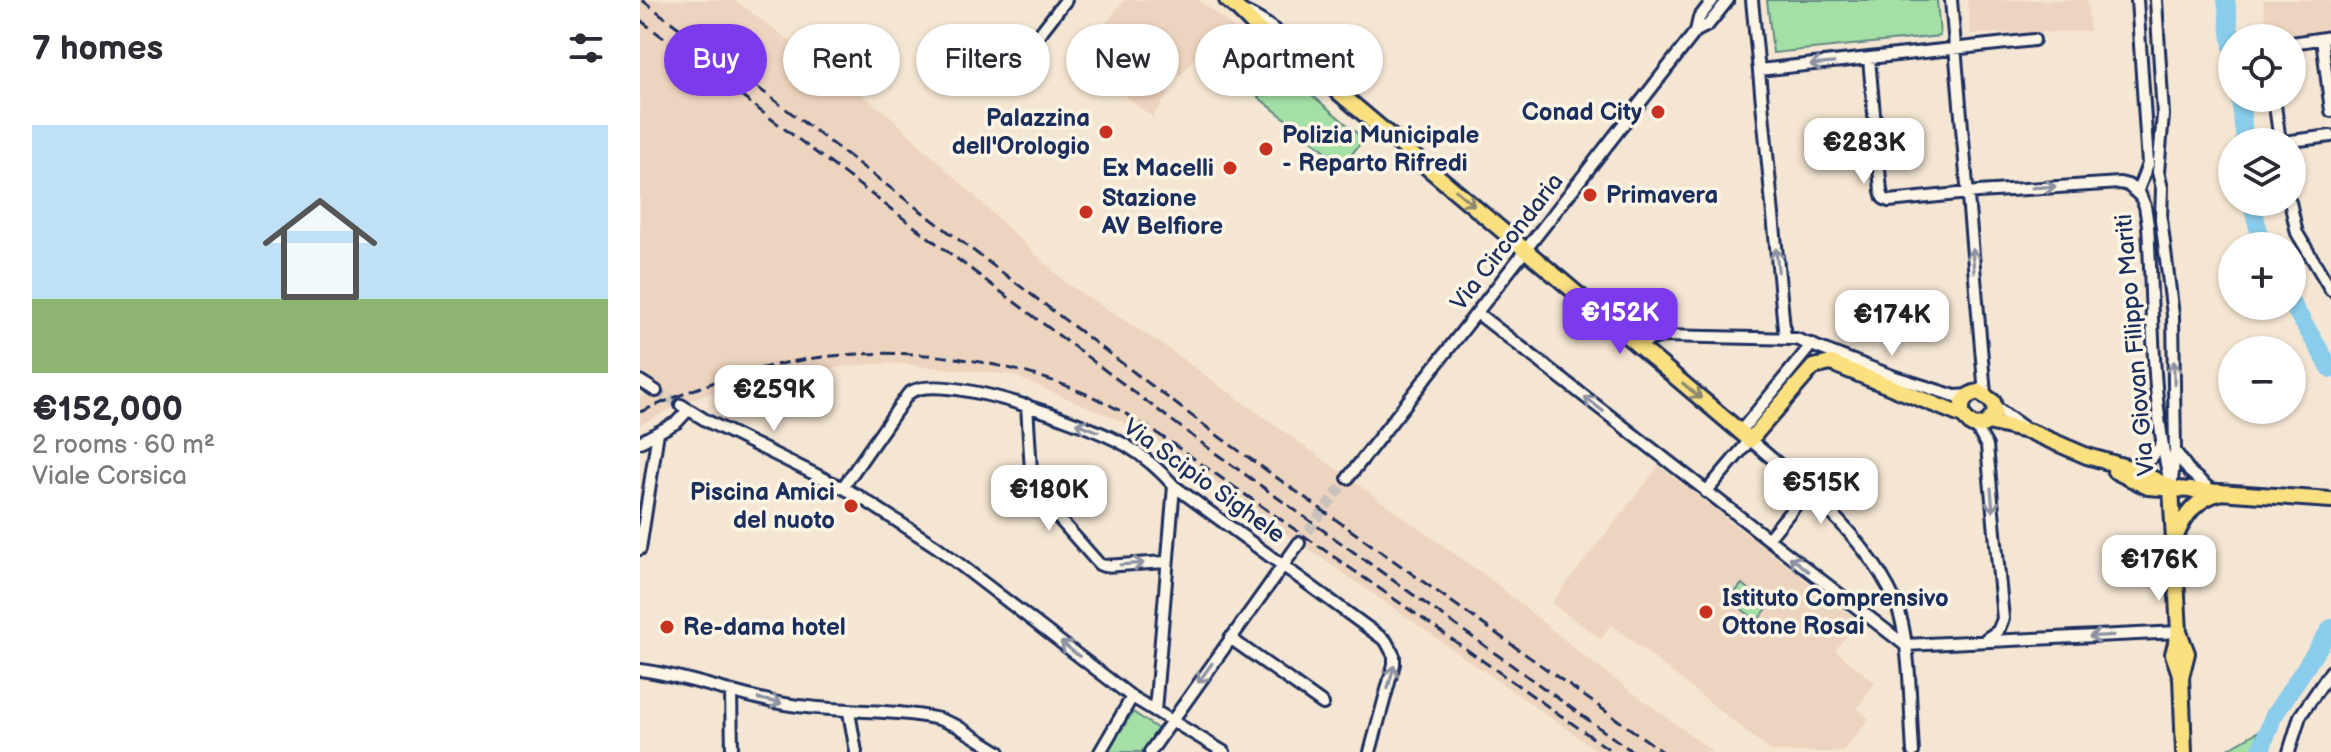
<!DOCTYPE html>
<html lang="en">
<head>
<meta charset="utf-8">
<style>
  :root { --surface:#fff; --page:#f7f7f7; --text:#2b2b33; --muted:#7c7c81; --accent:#7c3aed }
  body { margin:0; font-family:"Balsamiq Sans",sans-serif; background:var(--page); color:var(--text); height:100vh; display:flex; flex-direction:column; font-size:30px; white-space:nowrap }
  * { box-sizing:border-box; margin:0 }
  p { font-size:26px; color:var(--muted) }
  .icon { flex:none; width:44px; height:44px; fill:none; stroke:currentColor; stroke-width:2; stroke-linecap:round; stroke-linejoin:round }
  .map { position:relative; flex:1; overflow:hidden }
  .drawer { display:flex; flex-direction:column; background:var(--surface); width:640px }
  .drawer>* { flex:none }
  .banner { position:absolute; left:24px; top:24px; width:760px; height:72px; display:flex; gap:16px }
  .fabs { position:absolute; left:1578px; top:24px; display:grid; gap:16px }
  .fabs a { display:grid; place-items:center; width:88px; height:88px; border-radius:50%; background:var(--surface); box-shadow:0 2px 6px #0004; font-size:40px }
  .price { position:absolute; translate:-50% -68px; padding:0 18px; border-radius:16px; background:#fff; color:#222; font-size:26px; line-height:52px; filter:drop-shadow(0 2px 4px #0008) }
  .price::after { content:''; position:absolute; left:50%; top:48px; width:24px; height:18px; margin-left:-12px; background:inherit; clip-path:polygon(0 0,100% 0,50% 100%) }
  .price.active { background:var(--accent); color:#fff }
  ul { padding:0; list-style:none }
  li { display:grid; align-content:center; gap:16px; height:424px; padding:0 32px }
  li span { display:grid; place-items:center; height:248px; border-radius:0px; color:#555 }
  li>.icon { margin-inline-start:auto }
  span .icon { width:144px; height:144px; fill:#fffc; stroke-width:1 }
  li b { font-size:34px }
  h2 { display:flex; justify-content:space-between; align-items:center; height:96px; padding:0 32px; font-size:34px }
  .pill { padding:0 28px; border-radius:36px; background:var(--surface); box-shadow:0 2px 6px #0004; font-size:28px; line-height:72px }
  .pill.active { background:var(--accent); color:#fff }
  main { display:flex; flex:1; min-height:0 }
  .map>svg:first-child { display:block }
  .built { fill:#edd4be }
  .green { fill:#a4e0a6; stroke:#608882; stroke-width:2 }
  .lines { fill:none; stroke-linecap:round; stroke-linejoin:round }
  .river { stroke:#89cceb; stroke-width:18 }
  .minor-tunnel { stroke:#c9c1bc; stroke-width:10; stroke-dasharray:10 5; stroke-linecap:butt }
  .minor-casing { stroke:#1b2f5e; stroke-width:16 }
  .major-casing { stroke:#1b2f5e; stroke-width:20 }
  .minor { stroke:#fcf5e5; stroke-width:10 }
  .major { stroke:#fbe080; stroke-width:14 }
  .rail { stroke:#1b2f5e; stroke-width:3; stroke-dasharray:12 6; stroke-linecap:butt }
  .oneway { stroke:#8c92a2 }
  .oneway2 { stroke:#8b886f }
  .poi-dot { fill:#c8321e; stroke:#fcf5e5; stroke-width:3 }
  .labels { text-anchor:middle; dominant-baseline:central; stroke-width:7; stroke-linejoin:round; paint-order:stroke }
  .poi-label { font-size:24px; font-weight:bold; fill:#1b2f5e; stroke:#fcf5e5; text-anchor:start }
  .street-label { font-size:24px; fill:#1b2f5e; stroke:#fcf5e5 }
</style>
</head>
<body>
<main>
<section class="drawer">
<h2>7 homes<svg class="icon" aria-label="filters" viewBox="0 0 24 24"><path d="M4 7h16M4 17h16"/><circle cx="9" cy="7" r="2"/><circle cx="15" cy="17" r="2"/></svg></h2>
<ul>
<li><span style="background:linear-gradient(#bfe0f5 70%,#8fb573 0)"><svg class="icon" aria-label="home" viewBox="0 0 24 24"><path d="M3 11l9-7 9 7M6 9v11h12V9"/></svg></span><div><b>€152,000</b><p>2 rooms · 60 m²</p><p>Viale Corsica</p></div></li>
</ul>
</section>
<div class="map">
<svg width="1691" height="752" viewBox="0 0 1691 752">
  <rect width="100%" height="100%" fill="#f5e6d3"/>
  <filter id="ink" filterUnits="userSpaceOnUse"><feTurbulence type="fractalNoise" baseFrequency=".0125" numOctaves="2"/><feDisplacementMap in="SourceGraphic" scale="16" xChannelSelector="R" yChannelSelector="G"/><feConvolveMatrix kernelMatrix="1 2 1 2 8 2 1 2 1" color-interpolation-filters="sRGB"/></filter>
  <g filter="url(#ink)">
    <!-- built -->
    <path class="built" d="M0 0H95L249 115 426 283 526 347 854 582 944 656 1073 752H960L588 493 526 446 474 418 372 375 247 363 149 372 76 391 43 403 0 425V395L3 397 23 387 0 373Z
      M484 0H559L608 40 583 72 559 53 541 75 535 71 522 88 529 94 512 117 438 59Z
      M1327 0H1447L1450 31 1331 34Z
      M1623 0H1691V30L1627 38Z
      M1019 466 1219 621 1195 650 1235 683 1217 708 1229 719 1202 752H1132L971 624 961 639 911 603Z"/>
    <!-- green -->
    <path class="green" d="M1127 0H1297L1300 36 1133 53Z
      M641 69 724 139 703 165 618 97Z
      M1102 584 1129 606 1117 621 1089 599Z
      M493 712 518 729 503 752H467Z
      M1617 732V752H1583Z"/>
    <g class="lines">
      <!-- river -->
      <path class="river" d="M1586 0 1592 47
        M1600 98 1605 142
        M1611 202 1623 246
        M1652 304 1691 369
        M1620 752 1633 717 1691 628"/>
      <!-- minor-tunnel -->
      <path class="minor-tunnel" d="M16 391 41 405
        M659 543 708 478"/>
      <defs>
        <path id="minor" d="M1112 0 1145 338
          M1311 0 1345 394
          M1497 0 1508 164 1498 190 1505 206 1508 225C1513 310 1511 404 1531 487
          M1516 0 1523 115 1518 172 1522 188 1521 219 1533 315 1535 451 1532 481
          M603 11C626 21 644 35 657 56
          M1056 31 1059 18 1073 0
          M1682 39 1691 111
          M1652 43 1691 37
          M1229 59 1241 191 1243 198 1249 201 1338 192 1480 183 1488 185 1500 196
          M1119 70 1394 40
          M362 82 426 0
          M1634 98 1640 142
          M1643 142 1691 136
          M1650 202 1657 233 1691 290
          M837 313 1265 645
          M996 344 1022 336 1156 339 1255 377 1315 396 1329 395
          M0 381 16 391
          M41 405 67 421 217 495 297 547 492 697 584 752
          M387 405 392 488 459 564 464 566 526 562
          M1355 407 1386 429
          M1335 425 1347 446 1363 619 1358 631 1346 639
          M1100 432 1172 344
          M0 442 37 422 48 410
          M1535 451 1550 472 1571 490
          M1490 468C1507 465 1515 457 1522 442
          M708 478 1056 31 1068 25 1088 0
          M203 487 268 394C298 368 454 426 487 446 505 457 520 470 534 486L746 641 754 656V664L730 752
          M1066 492 1110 440C1162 483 1247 555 1262 623 1271 664 1270 710 1273 752
          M1128 539 1168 490
          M0 549 18 432
          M590 638 683 704
          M1265 645 1539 632
          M0 670C49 676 96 696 145 704 196 713 249 708 299 719L317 726 359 752
          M91 693 92 752
          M515 711 534 486
          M209 712 216 752
          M460 752 492 697
          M510 752 659 543
          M1649 752 1660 716 1691 671"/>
        <path id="major" d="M587 0C614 20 625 45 658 58L1110 440 1173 367 1191 363 1311 411 1323 416 1332 425 1341 426 1348 422 1391 432 1447 456 1490 468 1531 487
          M1323 416C1319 403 1326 394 1339 392L1353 402 1355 413 1348 422
          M1475 471 1508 487 1691 500
          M1531 487 1539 632 1547 653 1541 677 1544 752
          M1536 536C1545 514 1557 498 1582 492
          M1539 632 1533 654 1541 677"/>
      </defs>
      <!-- minor casing -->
      <use href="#minor" class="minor-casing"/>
      <!-- major casing -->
      <use href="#major" class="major-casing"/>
      <!-- minor -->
      <use href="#minor" class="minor"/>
      <!-- major -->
      <use href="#major" class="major"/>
      <!-- rail -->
      <path class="rail" d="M2 0 581 438 1023 752
        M0 20 571 450 993 752
        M0 412C32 399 64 384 97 375 216 339 350 348 462 401 486 413 508 427 530 442L973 752"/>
    </g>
    <!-- one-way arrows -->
    <defs><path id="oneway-shaft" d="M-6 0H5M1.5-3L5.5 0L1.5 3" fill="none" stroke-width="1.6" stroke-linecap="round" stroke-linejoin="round" transform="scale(2)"/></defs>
    <g class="oneway">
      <use href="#oneway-shaft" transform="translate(1182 64) rotate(175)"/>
      <use href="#oneway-shaft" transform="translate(1404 187) rotate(-4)"/>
      <use href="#oneway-shaft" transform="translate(1137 260) rotate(-96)"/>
      <use href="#oneway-shaft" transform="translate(1333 260) rotate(-95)"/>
      <use href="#oneway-shaft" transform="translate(1534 373) rotate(-91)"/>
      <use href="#oneway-shaft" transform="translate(954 404) rotate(-142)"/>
      <use href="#oneway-shaft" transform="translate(447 427) rotate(-158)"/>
      <use href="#oneway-shaft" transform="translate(1352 500) rotate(85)"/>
      <use href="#oneway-shaft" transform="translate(492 564) rotate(-4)"/>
      <use href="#oneway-shaft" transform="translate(1159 564) rotate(-142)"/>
      <use href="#oneway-shaft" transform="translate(1461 636) rotate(177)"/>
      <use href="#oneway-shaft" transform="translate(430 649) rotate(-142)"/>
      <use href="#oneway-shaft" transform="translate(565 673) rotate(126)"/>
      <use href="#oneway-shaft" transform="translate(751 677) rotate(-75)"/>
      <use href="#oneway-shaft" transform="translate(130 701) rotate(11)"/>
    </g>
    <g class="oneway2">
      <use href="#oneway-shaft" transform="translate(825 198) rotate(40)"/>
      <use href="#oneway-shaft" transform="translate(1052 391) rotate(40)"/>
    </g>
  </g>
  <!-- markers -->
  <g class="poi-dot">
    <circle cx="1018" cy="112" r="8"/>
    <circle cx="466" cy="132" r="8"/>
    <circle cx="626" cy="149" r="8"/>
    <circle cx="590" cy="168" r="8"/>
    <circle cx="950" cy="195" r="8"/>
    <circle cx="446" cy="212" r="8"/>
    <circle cx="211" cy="506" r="8"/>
    <circle cx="1066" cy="612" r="8"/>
    <circle cx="27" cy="627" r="8"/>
  </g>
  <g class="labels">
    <!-- poi labels -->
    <g class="poi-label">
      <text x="1002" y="112" text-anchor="end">Conad City</text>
      <text x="450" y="118" text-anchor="end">Palazzina<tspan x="450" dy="28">dell'Orologio</tspan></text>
      <text x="642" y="135">Polizia Municipale<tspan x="642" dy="28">- Reparto Rifredi</tspan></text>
      <text x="574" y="168" text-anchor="end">Ex Macelli</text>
      <text x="966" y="195">Primavera</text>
      <text x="462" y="198">Stazione<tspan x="462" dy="28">AV Belfiore</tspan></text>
      <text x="195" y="492" text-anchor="end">Piscina Amici<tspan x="195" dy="28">del nuoto</tspan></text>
      <text x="1082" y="598">Istituto Comprensivo<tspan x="1082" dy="28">Ottone Rosai</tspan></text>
      <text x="43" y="627">Re-dama hotel</text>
    </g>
    <!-- street labels -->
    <g class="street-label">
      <text transform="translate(867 242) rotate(-52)">Via Circondaria</text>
      <text transform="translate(1495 345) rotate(-95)">Via Giovan Filippo Mariti</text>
      <text transform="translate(564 481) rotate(36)">Via Scipio Sighele</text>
    </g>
  </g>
</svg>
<div class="fabs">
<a><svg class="icon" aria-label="locate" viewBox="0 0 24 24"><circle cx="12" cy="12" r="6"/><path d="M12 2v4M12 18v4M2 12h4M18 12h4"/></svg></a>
<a><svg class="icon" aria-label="layers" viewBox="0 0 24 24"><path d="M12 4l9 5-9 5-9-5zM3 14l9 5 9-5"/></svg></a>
<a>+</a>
<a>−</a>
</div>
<b class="price" style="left:1224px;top:186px">€283K</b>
<b class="price active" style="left:980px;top:356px">€152K</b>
<b class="price" style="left:1252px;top:358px">€174K</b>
<b class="price" style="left:134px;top:433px">€259K</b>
<b class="price" style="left:1181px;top:526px">€515K</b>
<b class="price" style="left:409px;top:533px">€180K</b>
<b class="price" style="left:1519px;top:603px">€176K</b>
<div class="banner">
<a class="pill active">Buy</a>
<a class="pill">Rent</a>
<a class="pill">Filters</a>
<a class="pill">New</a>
<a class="pill">Apartment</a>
</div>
</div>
</main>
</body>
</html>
